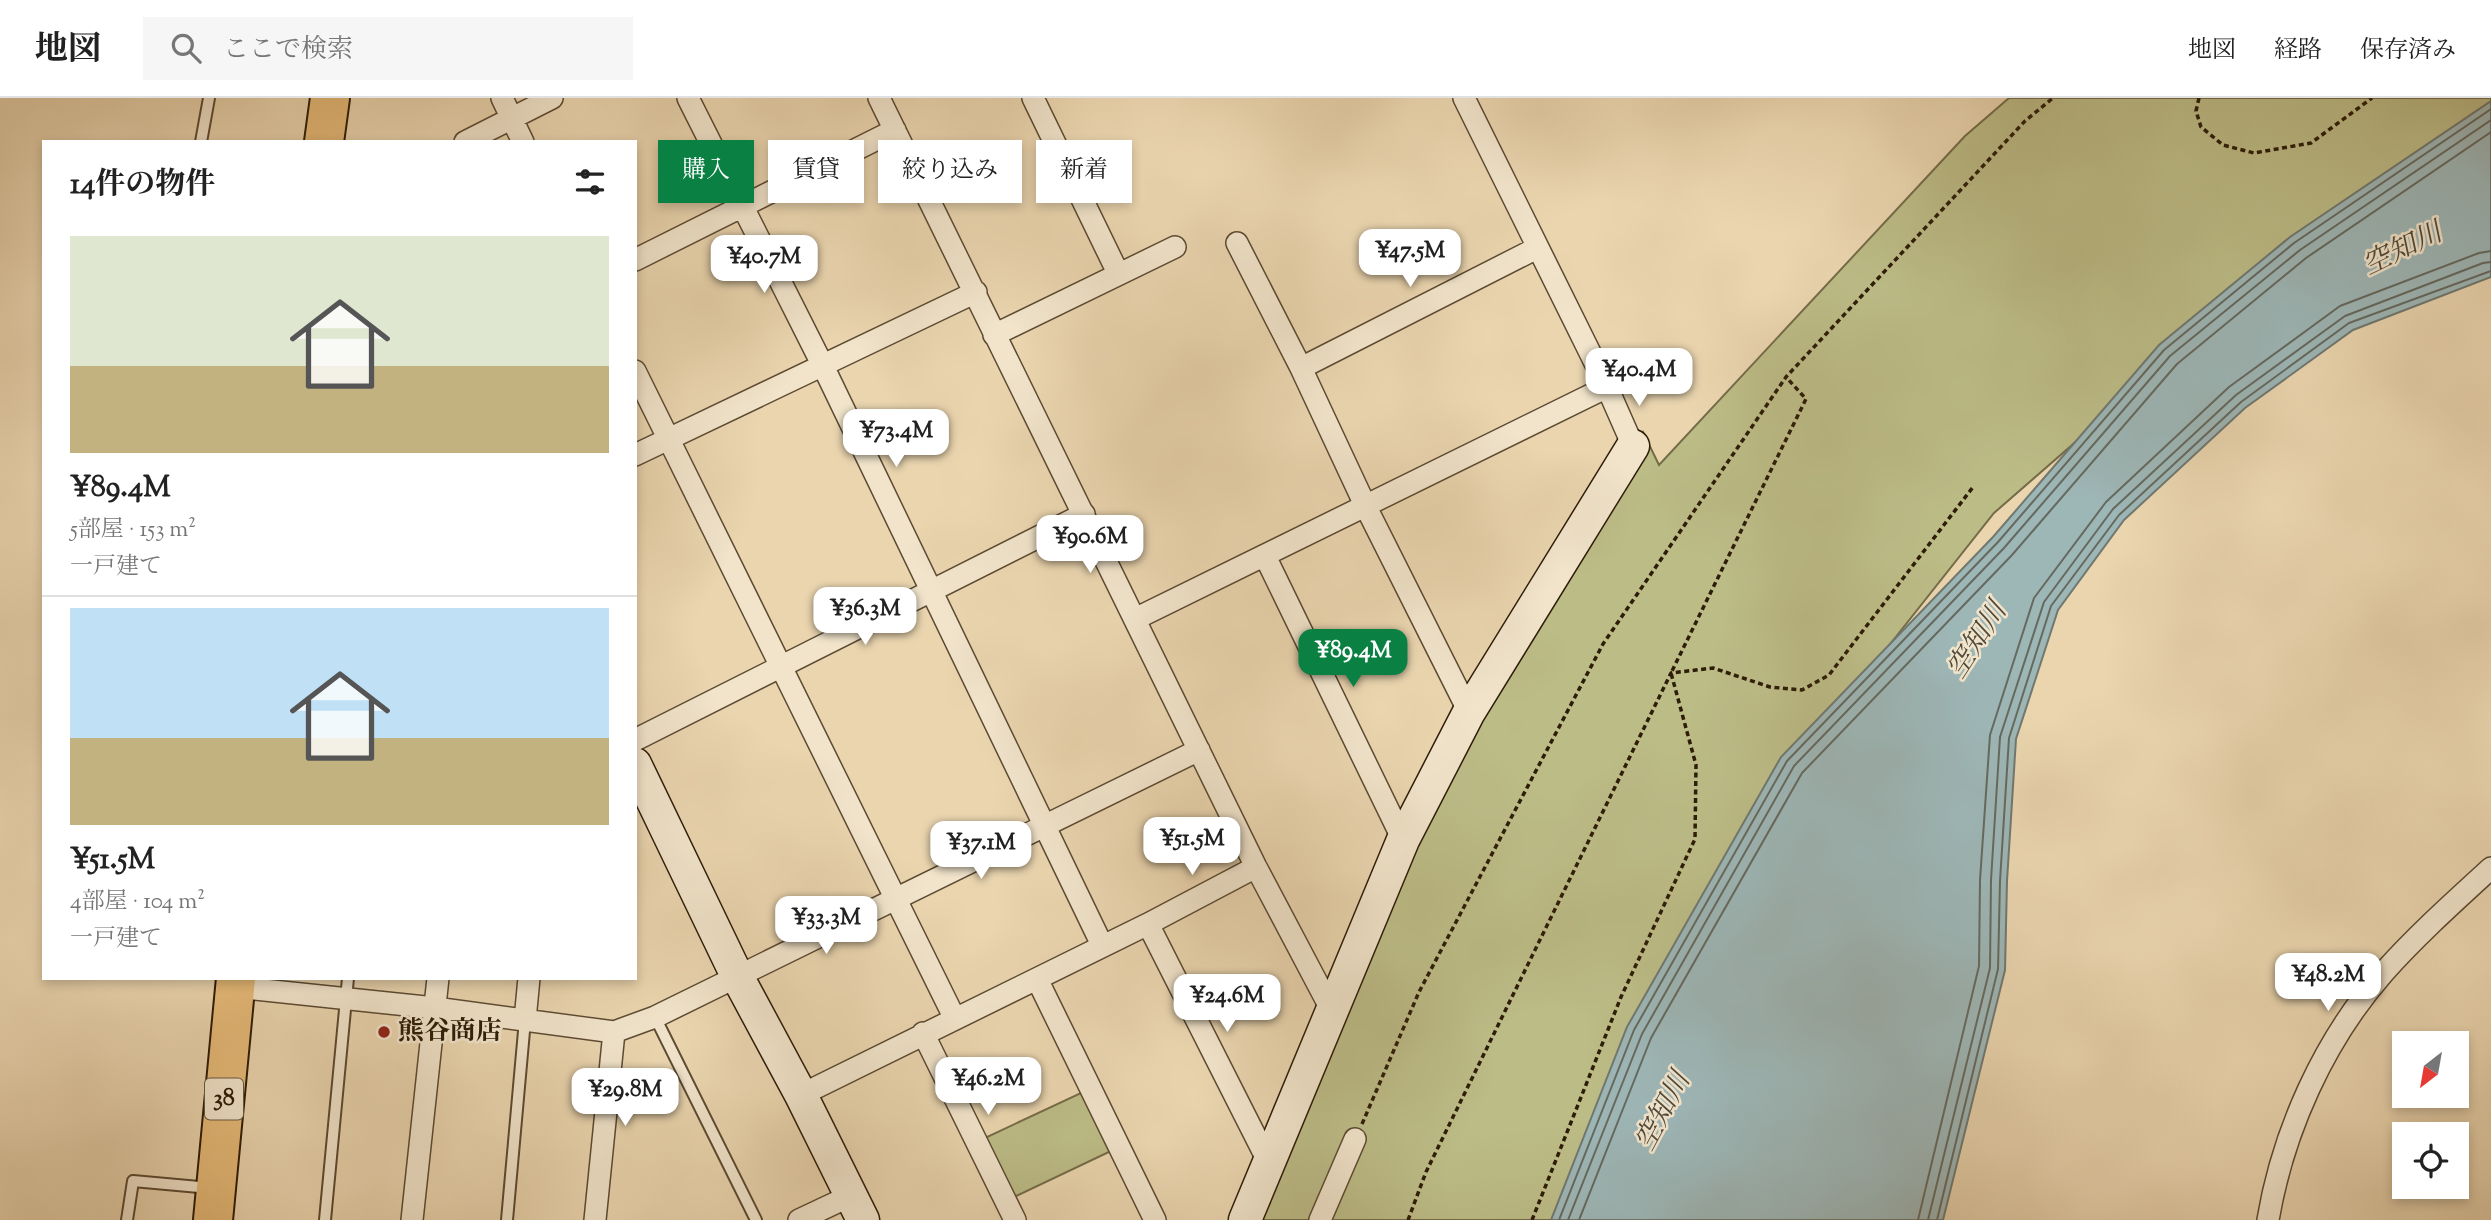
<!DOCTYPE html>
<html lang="ja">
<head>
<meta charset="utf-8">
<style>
  :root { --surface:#fff; --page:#f6f6f6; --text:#222; --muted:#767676; --line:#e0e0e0; --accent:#0b8043 }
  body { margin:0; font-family:"Sorts Mill Goudy","Noto Serif JP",serif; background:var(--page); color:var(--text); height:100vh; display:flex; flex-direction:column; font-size:26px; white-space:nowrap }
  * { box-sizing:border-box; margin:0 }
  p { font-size:23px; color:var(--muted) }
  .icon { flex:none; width:38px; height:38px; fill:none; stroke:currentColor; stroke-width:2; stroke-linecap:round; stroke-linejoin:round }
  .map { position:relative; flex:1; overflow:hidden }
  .side { position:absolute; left:42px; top:42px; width:595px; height:840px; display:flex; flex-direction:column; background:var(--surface); border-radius:0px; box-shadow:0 4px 10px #0003 }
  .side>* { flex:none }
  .banner { position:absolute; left:658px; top:42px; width:665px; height:63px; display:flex; gap:14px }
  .needle { width:46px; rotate:211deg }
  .controls { position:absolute; left:2392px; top:933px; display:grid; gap:14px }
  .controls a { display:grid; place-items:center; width:77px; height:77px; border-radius:0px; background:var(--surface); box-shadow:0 4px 10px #0003; font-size:35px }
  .price { position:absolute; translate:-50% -60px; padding:0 16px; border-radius:14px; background:#fff; color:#222; font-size:23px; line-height:46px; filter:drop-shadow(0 2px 4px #0008) }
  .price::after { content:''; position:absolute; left:50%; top:42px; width:21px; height:16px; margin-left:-10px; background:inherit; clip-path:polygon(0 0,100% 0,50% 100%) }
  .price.current { background:var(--accent); color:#fff }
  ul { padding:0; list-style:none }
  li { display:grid; align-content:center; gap:14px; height:371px; padding:0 28px }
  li+li { border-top:2px solid var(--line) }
  li span { display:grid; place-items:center; height:217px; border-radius:0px; color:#555 }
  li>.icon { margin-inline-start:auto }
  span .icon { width:126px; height:126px; fill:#fffc; stroke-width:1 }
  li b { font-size:30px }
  h2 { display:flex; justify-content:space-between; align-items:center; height:84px; padding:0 28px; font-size:30px }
  .tag { padding:0 24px; border-radius:0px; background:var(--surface); box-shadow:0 4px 10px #0003; font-size:24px; line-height:63px }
  .tag.current { background:var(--accent); color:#fff }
  header { display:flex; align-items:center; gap:42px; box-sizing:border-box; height:98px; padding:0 35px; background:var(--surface); border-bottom:2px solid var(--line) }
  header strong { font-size:33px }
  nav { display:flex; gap:38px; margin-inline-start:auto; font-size:24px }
  .search { width:490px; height:63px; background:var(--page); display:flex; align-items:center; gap:18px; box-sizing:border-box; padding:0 24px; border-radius:0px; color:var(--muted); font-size:26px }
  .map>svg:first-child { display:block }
  .green { fill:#bcbc87; stroke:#746c48; stroke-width:2 }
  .water { fill:#9db6b6; stroke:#707870; stroke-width:2 }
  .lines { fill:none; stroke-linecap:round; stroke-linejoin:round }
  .shore { stroke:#65695f; stroke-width:2 }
  .lane-casing { stroke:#5c4a32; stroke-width:14 }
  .street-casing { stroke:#5c4a32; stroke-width:24 }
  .secondary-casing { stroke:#2d1c08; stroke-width:35 }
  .highway-casing { stroke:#2d1c08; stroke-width:42 }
  .path { stroke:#2d1c08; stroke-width:3.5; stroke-dasharray:5 3.5; stroke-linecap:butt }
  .lane { stroke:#f1e4cb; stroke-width:10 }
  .street { stroke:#f1e4cb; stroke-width:21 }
  .secondary { stroke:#f1e4cb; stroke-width:32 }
  .highway { stroke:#e5ba78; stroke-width:38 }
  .poi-dot { fill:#8f2418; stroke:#f1e4cb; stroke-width:2.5 }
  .labels { text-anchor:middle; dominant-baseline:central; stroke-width:5; stroke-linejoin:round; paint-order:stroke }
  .shield { fill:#f1e4cb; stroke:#685842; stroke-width:2 }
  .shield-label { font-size:24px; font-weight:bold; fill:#2d1c08 }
  .poi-label { font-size:26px; font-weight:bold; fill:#2d1c08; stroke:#f1e4cb; text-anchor:start }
  .water-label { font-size:28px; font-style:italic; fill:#4f4a3c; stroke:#f1e4cb }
</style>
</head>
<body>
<header>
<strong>地図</strong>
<div class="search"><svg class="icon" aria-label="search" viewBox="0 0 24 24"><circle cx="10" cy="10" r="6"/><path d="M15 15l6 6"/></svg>ここで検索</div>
<nav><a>地図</a><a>経路</a><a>保存済み</a></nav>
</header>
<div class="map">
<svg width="2491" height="1122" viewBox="0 0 2491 1122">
  <rect width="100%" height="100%" fill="#ead5af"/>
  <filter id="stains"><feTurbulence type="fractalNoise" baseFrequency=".00286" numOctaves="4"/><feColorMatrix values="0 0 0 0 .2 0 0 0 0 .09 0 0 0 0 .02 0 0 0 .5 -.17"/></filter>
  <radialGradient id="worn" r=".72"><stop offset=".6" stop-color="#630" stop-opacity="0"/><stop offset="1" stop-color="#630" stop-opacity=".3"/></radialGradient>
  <!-- green -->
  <path class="green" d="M2009 0H2491V30L2304 145 1994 415 1838 612 1564 1122H1245L1469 614 1643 334 1659 367 1965 38Z
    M1083 994 1111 1053 1014 1099 985 1040Z"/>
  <!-- water -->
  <path class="water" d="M2491 3V179L2353 232 2245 310 2124 422 2058 512 2016 641 2007 783 2005 872 1943 1122H1551L1627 929 1781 659 1993 439 2159 247 2290 139Z"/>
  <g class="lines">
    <!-- shore -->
    <path class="shore" d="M1559 1122 1634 932 1787 663 1998 444 2164 252 2294 145 2491 11
      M1568 1122 1642 936 1794 668 2004 450 2170 258 2300 152 2491 22
      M1579 1122 1651 940 1802 675 2012 457 2177 266 2306 160 2491 34
      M1918 1122 1979 868 1980 782 1990 637 2034 500 2106 404 2229 289 2340 208 2479 155 2491 153
      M1928 1122 1990 870 1991 782 2000 639 2044 504 2113 411 2236 297 2345 218 2483 165 2491 164
      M1937 1122 1998 871 2000 783 2009 640 2051 508 2119 417 2241 304 2349 225 2491 173"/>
    <defs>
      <path id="lane" d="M201 44 209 0
        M655 919 756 1122
        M127 1122 133 1083 210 1090
        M325 1122 348 880
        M507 1122 525 922"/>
      <path id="street" d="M502 0 523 44
        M688 0 823 268 1102 847
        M879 0 1256 769 1332 913
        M1033 0 1118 175
        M1464 0 1607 289 1633 348
        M465 44 552 0
        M1237 145 1301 270 1365 407 1469 614
        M635 162 895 32
        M994 237 1175 149
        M1301 270 1537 150
        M635 273 955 921
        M635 357 976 194
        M1265 458 1403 742
        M1135 521 1607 289
        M635 642 1084 416
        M1148 826 1269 1065
        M1037 881 1155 1122
        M235 889 435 910 614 934 655 919 1199 652
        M525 922 529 880
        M923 935 1015 1122
        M801 997 1148 826 1256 769
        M412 1122 438 880
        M595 1122 614 934
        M799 1122 850 1098
        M1320 1122 1355 1041
        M2268 1122C2283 1033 2324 942 2384 874 2417 837 2455 803 2491 770"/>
      <path id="secondary" d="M635 666 737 878 801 997 863 1122
        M1245 1122 1403 742 1469 614 1633 348"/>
      <path id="highway" d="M324 44 330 0
        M213 1122 236 880"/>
    </defs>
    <!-- lane casing -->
    <use href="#lane" class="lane-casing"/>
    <!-- street casing -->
    <use href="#street" class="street-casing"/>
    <!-- secondary casing -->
    <use href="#secondary" class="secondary-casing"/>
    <!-- highway casing -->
    <use href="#highway" class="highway-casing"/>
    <!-- path -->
    <path class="path" d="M2199 0 2196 13 2201 29 2223 47 2254 55 2311 45 2372 0
      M1362 1026 1419 894 1603 546 1786 279 2025 23 2053 0
      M1408 1122 1426 1074 1671 575 1713 570 1770 589 1802 592 1829 577 1973 389
      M1532 1122 1621 899 1695 741 1696 667 1671 575 1806 301 1786 279"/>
    <!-- lane -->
    <use href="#lane" class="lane"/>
    <!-- street -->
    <use href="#street" class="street"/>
    <!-- secondary -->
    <use href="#secondary" class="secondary"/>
    <!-- highway -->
    <use href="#highway" class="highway"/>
  </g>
  <!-- markers -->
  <circle class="poi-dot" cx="384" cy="934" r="7"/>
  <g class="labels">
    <!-- shield labels -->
    <rect class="shield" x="205" y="980.5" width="38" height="41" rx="5"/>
    <g class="shield-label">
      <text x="224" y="1001">38</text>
    </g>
    <!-- poi labels -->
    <g class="poi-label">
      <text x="398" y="934">熊谷商店</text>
    </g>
    <!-- water labels -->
    <g class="water-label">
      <text transform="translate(2403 152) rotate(-26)">空知川</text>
      <text transform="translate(1978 543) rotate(-57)">空知川</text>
      <text transform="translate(1664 1014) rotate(-62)">空知川</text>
    </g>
  </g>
  <rect width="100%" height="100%" filter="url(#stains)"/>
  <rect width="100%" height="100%" fill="url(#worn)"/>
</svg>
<div class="controls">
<a><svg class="needle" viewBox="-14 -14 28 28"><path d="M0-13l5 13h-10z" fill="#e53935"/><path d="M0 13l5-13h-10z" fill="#767676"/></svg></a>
<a><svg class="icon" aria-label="locate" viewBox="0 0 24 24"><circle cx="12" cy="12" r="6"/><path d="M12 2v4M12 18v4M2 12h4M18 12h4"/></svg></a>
</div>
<b class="price" style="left:1410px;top:191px">¥47.5M</b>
<b class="price" style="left:764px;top:197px">¥40.7M</b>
<b class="price" style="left:1639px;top:310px">¥40.4M</b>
<b class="price" style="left:896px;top:371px">¥73.4M</b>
<b class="price" style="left:1090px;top:477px">¥90.6M</b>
<b class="price" style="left:865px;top:549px">¥36.3M</b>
<b class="price current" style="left:1353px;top:591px">¥89.4M</b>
<b class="price" style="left:1192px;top:779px">¥51.5M</b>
<b class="price" style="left:981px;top:783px">¥37.1M</b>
<b class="price" style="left:826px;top:858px">¥33.3M</b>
<b class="price" style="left:2328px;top:915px">¥48.2M</b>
<b class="price" style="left:1227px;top:936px">¥24.6M</b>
<b class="price" style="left:988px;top:1019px">¥46.2M</b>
<b class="price" style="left:625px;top:1030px">¥29.8M</b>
<div class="banner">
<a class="tag current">購入</a>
<a class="tag">賃貸</a>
<a class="tag">絞り込み</a>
<a class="tag">新着</a>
</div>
<section class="side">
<h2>14件の物件<svg class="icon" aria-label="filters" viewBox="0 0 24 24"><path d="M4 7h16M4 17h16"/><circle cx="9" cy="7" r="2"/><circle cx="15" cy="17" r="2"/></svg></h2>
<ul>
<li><span style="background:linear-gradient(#dfe7d0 60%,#c2b280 0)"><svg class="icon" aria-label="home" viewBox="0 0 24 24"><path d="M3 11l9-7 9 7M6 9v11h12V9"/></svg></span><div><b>¥89.4M</b><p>5部屋 · 153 m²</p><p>一戸建て</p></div></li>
<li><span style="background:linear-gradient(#bfe0f5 60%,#c2b280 0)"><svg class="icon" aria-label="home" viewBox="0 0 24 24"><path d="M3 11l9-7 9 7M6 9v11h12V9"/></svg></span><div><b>¥51.5M</b><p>4部屋 · 104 m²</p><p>一戸建て</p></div></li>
</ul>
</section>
</div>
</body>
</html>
